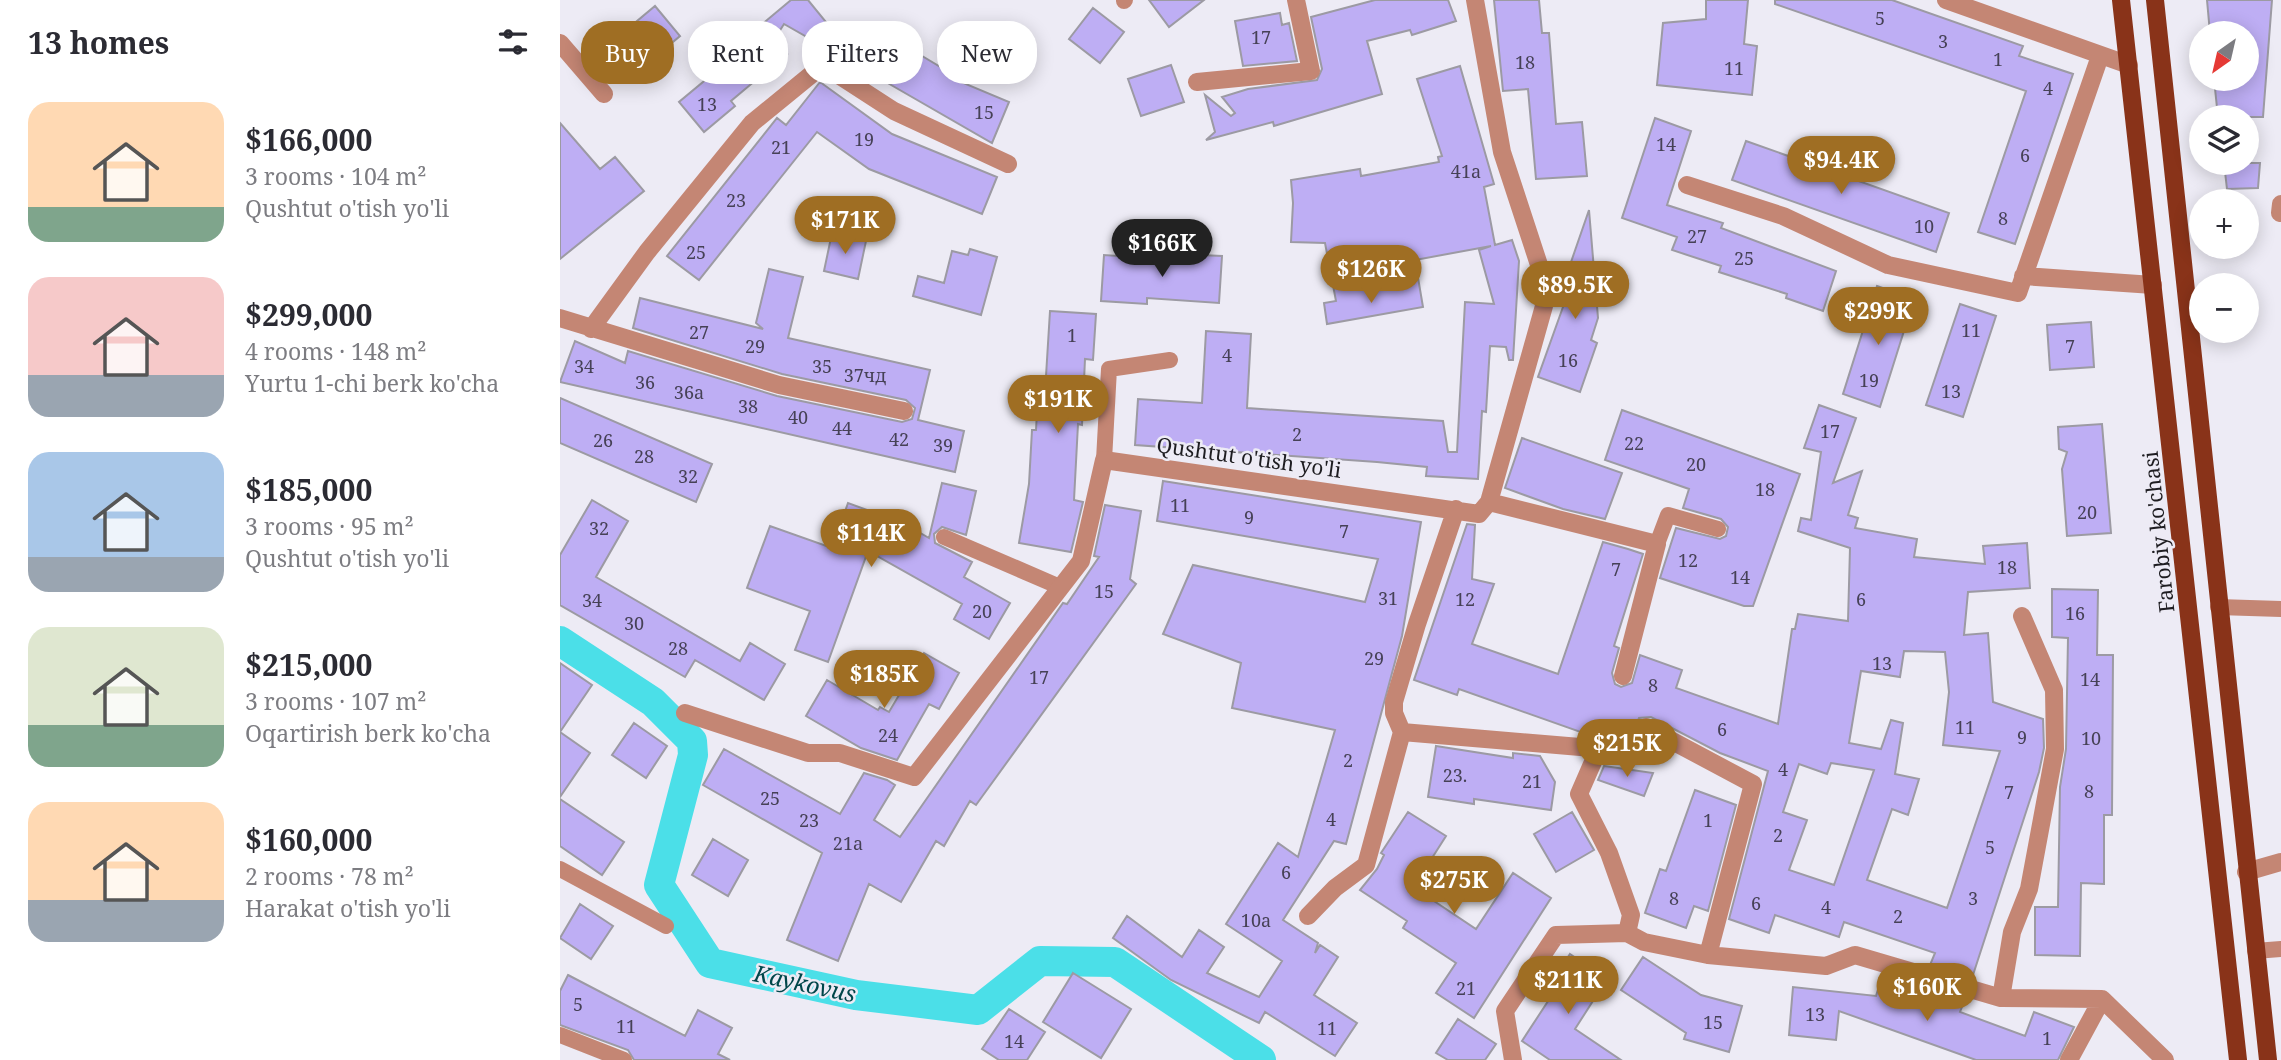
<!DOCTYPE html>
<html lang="en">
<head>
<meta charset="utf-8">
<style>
  :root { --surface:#fff; --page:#f7f7f7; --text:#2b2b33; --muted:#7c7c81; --accent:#9f6e23 }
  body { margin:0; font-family:"Noto Serif",serif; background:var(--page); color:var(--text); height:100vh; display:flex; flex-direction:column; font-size:26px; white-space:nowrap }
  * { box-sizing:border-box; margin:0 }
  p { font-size:23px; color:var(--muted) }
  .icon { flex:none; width:38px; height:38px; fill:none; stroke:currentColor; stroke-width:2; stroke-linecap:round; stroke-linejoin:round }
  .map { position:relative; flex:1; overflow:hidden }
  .drawer { display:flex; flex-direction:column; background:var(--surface); width:560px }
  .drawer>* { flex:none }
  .hud { position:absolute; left:21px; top:21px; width:665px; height:63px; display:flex; gap:14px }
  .needle { width:46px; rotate:214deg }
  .buttons { position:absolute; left:1629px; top:21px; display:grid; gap:14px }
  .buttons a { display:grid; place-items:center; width:70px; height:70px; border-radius:50%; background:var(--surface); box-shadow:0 4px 18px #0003; font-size:35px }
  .price { position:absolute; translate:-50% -60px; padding:0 16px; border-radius:24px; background:var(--accent); color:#fff; font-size:23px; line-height:46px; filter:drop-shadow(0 2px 4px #0008) }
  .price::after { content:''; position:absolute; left:50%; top:42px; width:21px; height:16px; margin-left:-10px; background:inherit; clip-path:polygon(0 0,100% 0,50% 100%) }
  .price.active { background:#222; color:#fff }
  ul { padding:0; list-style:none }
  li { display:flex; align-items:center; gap:21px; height:175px; padding:0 28px }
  li span { display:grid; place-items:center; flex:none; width:196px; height:140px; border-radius:21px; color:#555 }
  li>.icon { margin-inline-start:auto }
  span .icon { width:84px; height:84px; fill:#fffc; stroke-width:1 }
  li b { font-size:30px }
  h2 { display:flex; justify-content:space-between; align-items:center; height:84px; padding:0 28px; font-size:30px }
  .pill { padding:0 24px; border-radius:28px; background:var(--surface); box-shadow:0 4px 18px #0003; font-size:24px; line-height:63px }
  .pill.active { background:var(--accent); color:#fff }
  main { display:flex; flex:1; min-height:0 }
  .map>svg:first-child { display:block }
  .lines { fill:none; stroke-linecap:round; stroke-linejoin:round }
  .canal { stroke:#4bdfe8; stroke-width:30 }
  .building { fill:#beaef4; stroke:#9c9aa3; stroke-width:2; fill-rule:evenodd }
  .lane { stroke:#c48674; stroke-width:16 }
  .street { stroke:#c48674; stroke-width:18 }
  .primary { stroke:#893319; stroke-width:18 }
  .labels { text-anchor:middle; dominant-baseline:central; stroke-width:5; stroke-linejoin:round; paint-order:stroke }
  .number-label { font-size:18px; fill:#464156 }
  .street-label { font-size:21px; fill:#1e1d21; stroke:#edebf5 }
  .water-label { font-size:23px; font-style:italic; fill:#00464a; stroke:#edebf5 }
</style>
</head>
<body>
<main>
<section class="drawer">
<h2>13 homes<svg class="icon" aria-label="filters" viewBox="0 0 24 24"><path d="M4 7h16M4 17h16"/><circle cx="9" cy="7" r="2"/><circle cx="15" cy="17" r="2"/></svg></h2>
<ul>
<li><span style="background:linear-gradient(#ffd9b3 75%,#7fa58c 0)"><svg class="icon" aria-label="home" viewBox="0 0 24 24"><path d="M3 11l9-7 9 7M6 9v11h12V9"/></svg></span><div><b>$166,000</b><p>3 rooms · 104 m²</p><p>Qushtut o'tish yo'li</p></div></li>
<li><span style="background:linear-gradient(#f6c9c9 70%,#9aa5b1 0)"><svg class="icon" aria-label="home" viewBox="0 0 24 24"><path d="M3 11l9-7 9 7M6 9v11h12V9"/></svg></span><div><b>$299,000</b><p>4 rooms · 148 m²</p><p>Yurtu 1-chi berk ko'cha</p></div></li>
<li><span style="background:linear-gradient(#a9c7e8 75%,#9aa5b1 0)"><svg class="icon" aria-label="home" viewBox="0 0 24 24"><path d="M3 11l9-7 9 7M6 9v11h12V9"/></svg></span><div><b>$185,000</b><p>3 rooms · 95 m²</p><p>Qushtut o'tish yo'li</p></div></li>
<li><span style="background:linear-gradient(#dfe7d0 70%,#7fa58c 0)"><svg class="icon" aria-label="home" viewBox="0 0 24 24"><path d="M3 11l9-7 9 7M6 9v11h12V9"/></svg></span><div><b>$215,000</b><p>3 rooms · 107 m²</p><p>Oqartirish berk ko'cha</p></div></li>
<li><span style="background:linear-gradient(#ffd9b3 70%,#9aa5b1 0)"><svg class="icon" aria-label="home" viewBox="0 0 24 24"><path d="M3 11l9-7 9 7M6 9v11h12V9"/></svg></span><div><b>$160,000</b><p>2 rooms · 78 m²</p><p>Harakat o'tish yo'li</p></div></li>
</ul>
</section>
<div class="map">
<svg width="1721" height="1060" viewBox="0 0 1721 1060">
  <rect width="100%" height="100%" fill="#edebf5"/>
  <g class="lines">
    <!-- canal -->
    <path class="canal" d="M0 641 93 702 132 741 133 755 99 885 150 963 296 995 418 1010 480 961 555 962 701 1060"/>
  </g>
  <!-- building -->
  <path class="building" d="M231 0H248L266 22 247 37 224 24 212 43 227 54 171 101 175 106 144 132 119 102 167 62 163 57Z
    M589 0H644L609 27Z
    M815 0H888L896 21 852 35 850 30 807 41 822 94 714 126 713 122 646 140 655 132 645 95 671 116 675 113 662 97 688 89 757 80 762 69 751 17Z
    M934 0H979L982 33H989L996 124 1022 122 1027 176 976 179 968 89 943 91Z
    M1146 0H1188L1184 44 1197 46 1192 95 1097 85 1103 23 1146 19Z
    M1215 0H1332L1463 46 1459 56 1513 74 1455 244 1418 232 1466 91 1215 4Z
    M1647 0H1712L1703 117H1658L1654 79H1687V33H1650Z
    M95 6 120 36 89 62 64 32Z
    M533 8 564 32 540 63 509 39Z
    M720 13 722 25 729 23 737 61 683 66 675 21Z
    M307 23 392 74 389 77 449 102 432 143 286 59Z
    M611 65 624 102 581 116 568 79Z
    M900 66 934 184 924 187 935 245 952 240 959 261 953 360H949L946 347 930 346 926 412 922 411 918 479 866 476 867 467 817 462 575 445 578 399 642 403 646 331 691 334 687 408 883 421 888 452H897L905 302 934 304 919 250 931 246 855 260 863 307 767 324 764 303 776 301 765 243 731 242 733 203 731 180 800 169 801 176 879 162 878 157 882 156 857 79Z
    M260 82 332 134 437 177 422 214 309 169 257 132 139 280 107 256 217 118 226 125Z
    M1095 118 1131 131 1107 205 1163 223 1161 228 1276 271 1263 311 1226 298 1227 294 1159 272 1161 266 1112 250 1117 237 1062 218Z
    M0 123 40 169 55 157 84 191 0 259Z
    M1186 141 1389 213 1376 252 1172 180Z
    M1664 163H1700L1698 188 1667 189Z
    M1029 210 1038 318 1031 340 1037 343 1020 392 978 377 1008 293 1001 291Z
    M272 233 306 241 298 279 264 271Z
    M410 249 437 257 421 315 353 296 358 276 384 283 392 251 408 255Z
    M617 254 662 256 659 303 587 298V304L541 301 544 255 617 260Z
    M209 269 243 277 228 338 370 370 358 420 404 431 395 472 0 382 15 341 65 363 68 351 217 396 342 422 352 419 355 408 346 400 222 374 73 328 80 298 203 329 196 323Z
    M1317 286 1354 299 1320 407 1283 394Z
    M1400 304 1436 316 1403 417 1366 405Z
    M490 311 536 314 533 360 525 359 522 425 518 424 514 500 523 502 511 552 459 543 469 484 472 430H476L479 376H486Z
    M1531 322 1534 367 1490 370 1487 325Z
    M0 398 152 464 136 502 0 443Z
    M1259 405 1296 418 1273 483 1302 471 1288 515 1298 518 1295 528 1357 539 1354 557 1425 564 1423 546 1467 543 1470 588 1408 592 1404 635 1428 633 1433 702 1483 719 1484 748 1479 772 1412 978 1370 965 1375 953 1284 922 1279 937 1215 915 1209 933 1169 919 1208 771 1160 753 1091 717 1079 718 1075 728 1080 737 1101 748 1097 759 899 689 897 695 854 680 907 524 915 525 912 579 934 584 912 644 998 674 1043 542 1068 549 1083 554 1054 646 1059 648 1052 673 1055 684 1061 687 1072 683 1080 655 1122 670 1116 688 1218 724 1232 629H1235L1238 614 1288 621 1290 548 1238 531 1241 518 1251 520 1261 452 1244 448ZM1344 651 1385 652 1389 692 1383 745 1440 751 1387 908 1307 880 1332 809 1348 815 1359 779 1335 774 1343 723 1331 720 1321 749 1289 743 1301 671 1340 677ZM1271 763 1314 770 1274 885 1229 870 1247 820 1223 812 1239 764 1267 774Z
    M1062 410 1240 474 1193 606H1184L1100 578 1116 528 1160 539 1166 536 1168 527 1161 519 1123 508 1129 489 1045 460Z
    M1542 424 1551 533 1507 536 1502 469 1507 452 1499 449 1498 427Z
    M962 438 1062 473 1045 519 1003 509 945 488Z
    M603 481 861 522 842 636 786 844 774 841 723 920 758 943 755 953 760 945 778 957 754 995 797 1023 775 1056 705 1012 699 1023 611 980 553 938 567 916 622 957 639 930 664 947 647 973 699 997 722 961 666 924 718 843 738 857 775 730 672 708 681 663 603 634 633 565 805 602 818 559 597 521Z
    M382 483 416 491 406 535 382 527 374 534 375 543 412 562 404 577 450 603 429 639 394 619 402 604 308 551 268 662 235 650 250 611 187 588 210 526 272 548 288 503 329 518 331 516 369 538Z
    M32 500 68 521 36 577 180 661 190 643 225 664 204 700 135 660 125 677 0 605V555Z
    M545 505 581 511 570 579 576 584 416 805 410 801 384 846 376 841 341 902 309 884 278 961 227 940 262 853 143 785 164 749 280 814 304 773 327 780 335 785 314 820 340 837 503 603 507 604 539 557 534 556Z
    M1492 589 1538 590 1537 655H1553L1552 815H1544V884L1521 883 1520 956 1475 955V907H1498L1500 787 1506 749 1508 638 1492 637Z
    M364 653 399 673 379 709 369 704 337 760 301 748 246 716 267 680 318 710 320 707 329 712Z
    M0 663 32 685 0 732 30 753 0 797Z
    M74 723 107 746 86 778 52 755Z
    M876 746 953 758V753L980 756 995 782 991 810 914 799V804L868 797Z
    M1044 766 1093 773 1084 796 1038 780Z
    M1135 790 1176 805 1148 911 1134 906 1126 928 1085 913 1100 869 1106 871Z
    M0 799 64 842 42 875 0 846Z
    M848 812 886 836 858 880 860 882 856 889 916 929 953 873 991 898 914 1018 876 993 896 963 843 928 847 921 800 890 817 869 824 855 821 853Z
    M1012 812 1034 850 996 872 974 834Z
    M153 839 188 860 168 896 132 875Z
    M20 904 53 926 31 959 0 938Z
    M1010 954 1047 979 1015 1029 1061 1060H990L962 1041 994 992 988 988Z
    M1083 957 1141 995 1182 1006 1169 1052 1124 1039 1126 1033 1061 990Z
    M513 973 571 1009 541 1058 483 1022Z
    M8 975 125 1036 138 1010 172 1028 158 1054 170 1060H74L68 1050 0 1025V991Z
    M1320 983 1359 998 1363 987 1405 999 1400 1012 1465 1036 1474 1012 1514 1027 1498 1060H1416L1279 1011 1276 1040 1229 1035 1233 987 1316 996Z
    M449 1009 485 1032 467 1060H439L422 1049Z
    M898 1019 936 1044 925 1060H888L876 1053Z"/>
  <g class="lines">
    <!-- lane -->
    <path class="lane" d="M564 1 565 0
      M544 460 549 369 610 360
      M384 537 500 587
      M1097 544 1108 515 1158 529
      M1658 607 1721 609
      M0 869 106 926
      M1695 951 1721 949
      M0 1035 64 1060"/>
    <!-- street -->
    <path class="street" d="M1386 0 1569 65
      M0 43 44 94
      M637 82 751 71 736 0
      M1127 185 1223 216 1328 265 1458 293 1540 56
      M1720 213 1721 204
      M1463 276 1593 285
      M0 318 219 385 344 411
      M31 329 87 252 192 123 263 65 334 111 448 164
      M929 502 1097 544 1063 676
      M125 713 248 753H280L354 777 521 561 544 460 919 514 929 502 984 306 982 274 942 152 915 0
      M1086 727 1193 784 1148 955
      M842 732 1032 748 1036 755 1019 794 1049 853 1071 915 1067 933
      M842 732 834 713V702L857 624 896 509
      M1686 872 1721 862
      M748 916 775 888 806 865 842 732
      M1067 933 1084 942 1148 955 1266 966 1295 955 1441 998 1542 999 1605 1060
      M1441 998 1452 932 1469 889 1495 749 1494 690 1462 616
      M953 1060 945 1011 996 935 1067 933
      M1509 1060 1542 999"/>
    <!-- primary -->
    <path class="primary" d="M1561 0 1678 1060
      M1595 0 1708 1060"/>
  </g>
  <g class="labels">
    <!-- number labels -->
    <g class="number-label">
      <text x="1320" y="18">5</text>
      <text x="701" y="37">17</text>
      <text x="1383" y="41">3</text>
      <text x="1438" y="59">1</text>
      <text x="965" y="62">18</text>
      <text x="1174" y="68">11</text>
      <text x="1488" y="88">4</text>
      <text x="147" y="104">13</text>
      <text x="424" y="112">15</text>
      <text x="304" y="139">19</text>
      <text x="1106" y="144">14</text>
      <text x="221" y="147">21</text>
      <text x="1465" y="155">6</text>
      <text x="906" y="171">41a</text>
      <text x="176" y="200">23</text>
      <text x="1443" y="218">8</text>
      <text x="1364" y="226">10</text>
      <text x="1137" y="236">27</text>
      <text x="136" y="252">25</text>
      <text x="1184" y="258">25</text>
      <text x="1411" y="330">11</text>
      <text x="139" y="332">27</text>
      <text x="512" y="335">1</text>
      <text x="195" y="346">29</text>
      <text x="1510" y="346">7</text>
      <text x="667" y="355">4</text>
      <text x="1008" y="360">16</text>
      <text x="24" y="366">34</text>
      <text x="262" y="366">35</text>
      <text x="305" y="375">37чд</text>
      <text x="1309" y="380">19</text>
      <text x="85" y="382">36</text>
      <text x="1391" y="391">13</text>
      <text x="129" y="392">36a</text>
      <text x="188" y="406">38</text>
      <text x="238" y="417">40</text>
      <text x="282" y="428">44</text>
      <text x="1270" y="431">17</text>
      <text x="737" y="434">2</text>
      <text x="339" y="439">42</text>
      <text x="43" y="440">26</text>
      <text x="1074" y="443">22</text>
      <text x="383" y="445">39</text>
      <text x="84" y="456">28</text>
      <text x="1136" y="464">20</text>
      <text x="128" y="476">32</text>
      <text x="1205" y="489">18</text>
      <text x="620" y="505">11</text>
      <text x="1527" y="512">20</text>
      <text x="689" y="517">9</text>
      <text x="39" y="528">32</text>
      <text x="784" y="531">7</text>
      <text x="1128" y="560">12</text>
      <text x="1447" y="567">18</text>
      <text x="1056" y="569">7</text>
      <text x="1180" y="577">14</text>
      <text x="544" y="591">15</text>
      <text x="828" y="598">31</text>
      <text x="905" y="599">12</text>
      <text x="1301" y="599">6</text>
      <text x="32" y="600">34</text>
      <text x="422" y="611">20</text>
      <text x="1515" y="613">16</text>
      <text x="74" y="623">30</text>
      <text x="118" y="648">28</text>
      <text x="814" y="658">29</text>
      <text x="1322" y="663">13</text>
      <text x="479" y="677">17</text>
      <text x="1530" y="679">14</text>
      <text x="1093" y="685">8</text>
      <text x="1405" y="727">11</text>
      <text x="1162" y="729">6</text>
      <text x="328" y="735">24</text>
      <text x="1462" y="737">9</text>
      <text x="1531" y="738">10</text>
      <text x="788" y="760">2</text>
      <text x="1223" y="769">4</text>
      <text x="895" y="775">23.</text>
      <text x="972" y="781">21</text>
      <text x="1529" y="791">8</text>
      <text x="1449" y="792">7</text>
      <text x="210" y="798">25</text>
      <text x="771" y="819">4</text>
      <text x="249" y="820">23</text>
      <text x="1148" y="820">1</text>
      <text x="1218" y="835">2</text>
      <text x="288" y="843">21a</text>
      <text x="1430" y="847">5</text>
      <text x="726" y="872">6</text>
      <text x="1114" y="898">8</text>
      <text x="1413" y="898">3</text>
      <text x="1196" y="903">6</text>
      <text x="1266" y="907">4</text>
      <text x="1338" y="916">2</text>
      <text x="696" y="920">10a</text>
      <text x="906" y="988">21</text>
      <text x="18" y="1004">5</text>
      <text x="1255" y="1014">13</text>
      <text x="1153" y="1022">15</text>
      <text x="66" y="1026">11</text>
      <text x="767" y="1028">11</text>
      <text x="1487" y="1038">1</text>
      <text x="454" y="1041">14</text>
    </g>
    <!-- street labels -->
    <g class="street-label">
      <text transform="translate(689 457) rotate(8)">Qushtut o'tish yo'li</text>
      <text transform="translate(1598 532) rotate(-96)">Farobiy ko'chasi</text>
    </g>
    <!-- water labels -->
    <g class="water-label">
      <text transform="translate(245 983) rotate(12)">Kaykovus</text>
    </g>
  </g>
</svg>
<div class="buttons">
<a><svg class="needle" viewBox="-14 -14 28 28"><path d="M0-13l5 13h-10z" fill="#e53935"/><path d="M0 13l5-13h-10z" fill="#7c7c81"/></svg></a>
<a><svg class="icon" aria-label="layers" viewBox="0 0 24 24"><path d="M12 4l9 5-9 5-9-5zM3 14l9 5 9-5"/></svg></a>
<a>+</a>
<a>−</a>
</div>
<b class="price" style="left:1281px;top:196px">$94.4K</b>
<b class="price" style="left:285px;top:256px">$171K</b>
<b class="price active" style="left:602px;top:279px">$166K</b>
<b class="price" style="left:811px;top:305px">$126K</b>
<b class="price" style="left:1015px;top:321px">$89.5K</b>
<b class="price" style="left:1318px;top:347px">$299K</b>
<b class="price" style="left:498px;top:435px">$191K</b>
<b class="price" style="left:311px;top:569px">$114K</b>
<b class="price" style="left:324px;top:710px">$185K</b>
<b class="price" style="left:1067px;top:779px">$215K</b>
<b class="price" style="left:894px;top:916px">$275K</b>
<b class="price" style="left:1008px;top:1016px">$211K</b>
<b class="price" style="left:1367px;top:1023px">$160K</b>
<div class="hud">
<a class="pill active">Buy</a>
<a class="pill">Rent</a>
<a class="pill">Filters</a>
<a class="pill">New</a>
</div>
</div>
</main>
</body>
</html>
